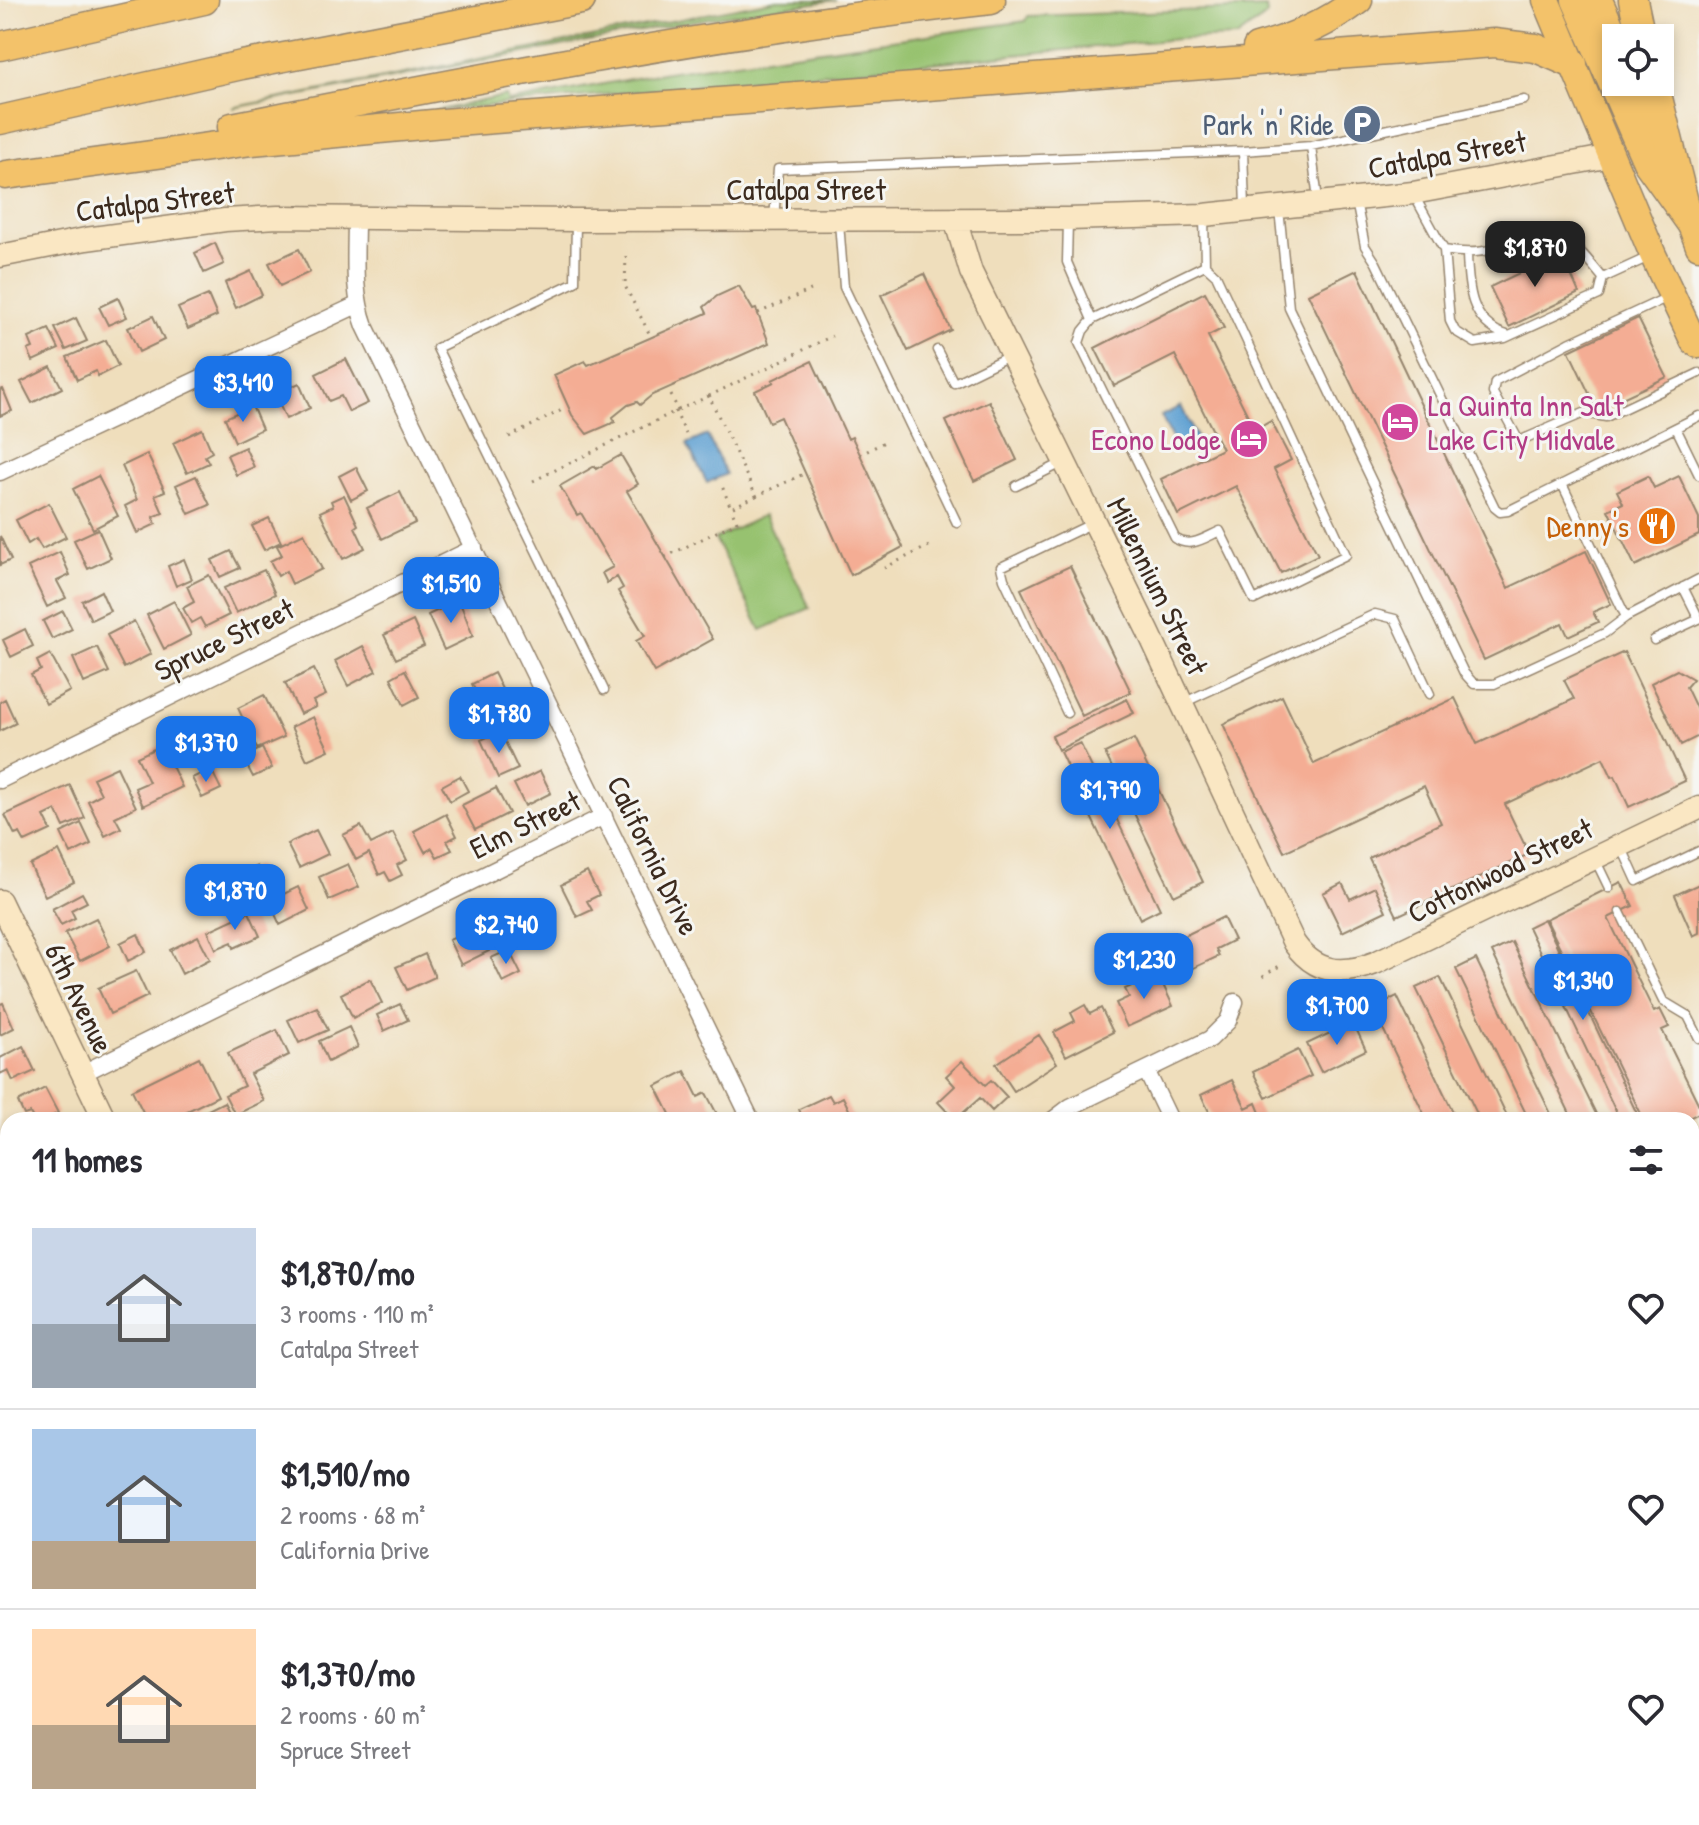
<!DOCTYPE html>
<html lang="en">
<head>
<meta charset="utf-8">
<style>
  :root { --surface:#fff; --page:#f2f2f3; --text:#2b2b33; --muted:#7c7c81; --line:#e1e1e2; --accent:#1a73e8 }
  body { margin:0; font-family:"Patrick Hand",sans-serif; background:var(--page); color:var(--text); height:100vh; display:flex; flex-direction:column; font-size:30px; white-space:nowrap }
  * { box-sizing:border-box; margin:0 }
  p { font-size:26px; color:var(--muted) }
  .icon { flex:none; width:44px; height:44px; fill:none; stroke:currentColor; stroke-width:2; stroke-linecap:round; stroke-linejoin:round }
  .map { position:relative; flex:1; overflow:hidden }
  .panel { position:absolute; left:0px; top:1112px; width:1700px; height:714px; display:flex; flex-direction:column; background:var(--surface); border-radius:24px 24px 0 0; box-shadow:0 4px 12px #0003 }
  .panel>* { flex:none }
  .buttons { position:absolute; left:1602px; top:24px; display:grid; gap:16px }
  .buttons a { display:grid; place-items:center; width:72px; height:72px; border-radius:0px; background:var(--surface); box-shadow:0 4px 12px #0003; font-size:40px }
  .price { position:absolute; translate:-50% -68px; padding:0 18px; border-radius:16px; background:var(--accent); color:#fff; font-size:26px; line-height:52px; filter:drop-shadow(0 2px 4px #0008) }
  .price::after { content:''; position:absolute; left:50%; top:48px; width:24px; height:18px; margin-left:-12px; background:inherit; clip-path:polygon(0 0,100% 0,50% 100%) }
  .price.on { background:#222; color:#fff }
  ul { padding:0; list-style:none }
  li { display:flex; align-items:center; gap:24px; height:200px; padding:0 32px }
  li+li { border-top:2px solid var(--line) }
  li span { display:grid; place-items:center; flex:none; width:224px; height:160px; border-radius:0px; color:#555 }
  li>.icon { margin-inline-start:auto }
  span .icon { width:96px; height:96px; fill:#fffc; stroke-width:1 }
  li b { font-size:34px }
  h2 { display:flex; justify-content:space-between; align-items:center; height:96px; padding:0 32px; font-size:34px }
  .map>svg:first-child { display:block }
  .green { fill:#97c26f; stroke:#697646; stroke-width:2 }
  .water { fill:#5fa0d2; stroke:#4d6578; stroke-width:2 }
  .building { fill:#f4ad94 }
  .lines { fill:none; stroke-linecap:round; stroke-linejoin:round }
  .lane-casing { stroke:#95846d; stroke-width:11 }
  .street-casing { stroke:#95846d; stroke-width:19 }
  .secondary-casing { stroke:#95846d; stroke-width:25 }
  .primary-casing { stroke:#95846d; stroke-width:29 }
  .highway-casing { stroke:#95846d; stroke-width:31 }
  .path { stroke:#95846d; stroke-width:3; stroke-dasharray:2 6; stroke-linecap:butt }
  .lane { stroke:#fff; stroke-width:8 }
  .street { stroke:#fff; stroke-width:16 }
  .secondary { stroke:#fae7c3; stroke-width:22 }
  .primary { stroke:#f3c26a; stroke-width:26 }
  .highway { stroke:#f3c26a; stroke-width:28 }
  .tram { stroke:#3b2a1e; stroke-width:2 }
  .labels { text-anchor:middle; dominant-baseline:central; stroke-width:6; stroke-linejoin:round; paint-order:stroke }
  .service-label { font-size:30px; fill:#4e5e75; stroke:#f6f6f2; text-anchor:end }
  .street-label { font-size:30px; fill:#3b2a1e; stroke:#f6f6f2 }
  .hotel-label { font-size:30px; fill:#b23c85; stroke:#f6f6f2; text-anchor:start }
  .food-label { font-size:30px; fill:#c56008; stroke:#f6f6f2; text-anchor:end }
</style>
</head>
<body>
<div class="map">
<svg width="1699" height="1825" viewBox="0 0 1699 1825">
  <rect width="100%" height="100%" fill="#f6f6f2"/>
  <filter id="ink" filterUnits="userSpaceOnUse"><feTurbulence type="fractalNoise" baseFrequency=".0125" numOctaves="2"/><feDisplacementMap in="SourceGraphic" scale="16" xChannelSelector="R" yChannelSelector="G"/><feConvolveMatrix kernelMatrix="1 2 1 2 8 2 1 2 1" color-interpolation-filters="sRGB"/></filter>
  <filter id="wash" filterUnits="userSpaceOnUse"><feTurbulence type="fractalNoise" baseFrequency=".006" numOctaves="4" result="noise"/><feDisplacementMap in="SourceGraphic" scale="32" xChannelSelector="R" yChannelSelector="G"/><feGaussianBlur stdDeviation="1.8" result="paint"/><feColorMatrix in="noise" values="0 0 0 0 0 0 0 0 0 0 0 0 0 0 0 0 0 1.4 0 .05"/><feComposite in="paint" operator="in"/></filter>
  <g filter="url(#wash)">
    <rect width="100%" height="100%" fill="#efdebc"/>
    <!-- green -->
    <path class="green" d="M777 0H836L715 17 232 108Z
      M1266 8 1267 15C1257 25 1249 25 1238 37L1178 39 435 111 506 96 508 102 519 100 667 72 1026 21 1028 16Z
      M764 515 810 608 761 630 715 539Z
      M0 1306 8 1322V1505L0 1509Z"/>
    <!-- water -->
    <path class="water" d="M1181 406 1197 439 1177 449 1161 416Z
      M707 435 726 474 707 483 687 444Z"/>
    <g id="blocks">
      <!-- building -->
      <path class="building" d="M215 243 224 264 204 273 195 253Z
        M299 249 310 272 280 286 269 263Z
        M1560 249 1579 293 1509 327 1490 287 1532 267 1531 264 1535 261Z
        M1357 270 1508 588 1586 551 1611 604 1593 612 1598 622 1568 636 1562 623 1484 660 1308 294Z
        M251 271 262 295 236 308 225 283Z
        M924 274 951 330 908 351 881 295Z
        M739 286 753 310 756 309 769 343 652 395 640 405 637 402 628 405 613 417 615 422 587 434 572 415 554 375 585 361 588 365 707 313 704 307 717 296Z
        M1205 292 1224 328 1208 336 1255 430 1271 421 1291 460 1274 469 1318 555 1281 573 1236 486 1178 515 1161 479 1222 449 1175 355 1114 386 1095 348Z
        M208 295 217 316 188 329 178 308Z
        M118 298 127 317 108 325 99 307Z
        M153 316 164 340 139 352 128 328Z
        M76 318 87 341 66 350 55 328Z
        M1638 318 1667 377 1597 410 1569 351Z
        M49 329 59 349 33 361 28 350 33 348 29 338Z
        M106 340 118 366 98 376 96 371 77 380 67 357Z
        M346 359 368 403 349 412 341 396 329 401 316 374Z
        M812 361 848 439 852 437 903 547 851 575 780 417 769 422 755 391 774 382 772 380Z
        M51 367 62 388 32 403 21 382Z
        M299 383 310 408 286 419 275 395Z
        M3 389 12 411 0 416V390Z
        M989 401 1017 460 974 481 946 421Z
        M252 406 262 429 235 442 225 418Z
        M202 429 212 452 205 456 209 463 187 473 173 443Z
        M245 447 254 467 236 475 227 455Z
        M147 454 165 491 155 495 163 513 153 517 156 524 137 533 125 506 137 500 122 466Z
        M621 455 638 484 627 491 713 639 654 672 636 641 645 636 618 591 623 588 617 577 607 583 602 573 613 567 581 513 577 515 560 486 595 466 596 469Z
        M356 467 368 491 351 500 339 476Z
        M98 476 118 516 93 529 73 489Z
        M196 476 210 505 189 514 176 485Z
        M1648 476 1654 488 1679 476 1699 518V535L1635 566 1608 510 1623 503 1617 491Z
        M400 492 415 523 382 539 367 508Z
        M344 495 358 525 355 527 365 548 343 559 320 512 333 506 331 501Z
        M49 503 66 537 42 549 36 539 28 544 16 520Z
        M269 518 281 542 264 550 252 526Z
        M98 529 111 558 88 569 74 540Z
        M304 533 322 569 292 584 286 571 278 576 270 561 282 555 277 546Z
        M0 536 11 560 0 565Z
        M231 551 240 568 220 577 212 560Z
        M60 552 70 575 57 581 66 598 47 607 28 567Z
        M184 559 192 579 176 586 168 566Z
        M1070 566 1131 692 1082 716 1021 589Z
        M264 570 275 594 236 613 224 588Z
        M209 575 229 615 205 627 200 618 191 623 183 608 194 602 187 586Z
        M101 591 110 611 91 620 82 601Z
        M459 600 473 636 444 650 428 615Z
        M174 601 191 635 164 649 147 615Z
        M63 611 72 629 52 639 43 621Z
        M134 621 151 654 124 668 107 635Z
        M413 621 424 646 396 659 384 635Z
        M25 629 33 646 11 657 3 640Z
        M363 646 376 671 348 686 335 661Z
        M97 647 109 672 84 683 73 658Z
        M1624 652 1685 781 1629 807 1615 776 1612 777 1603 758 1505 804 1529 854 1397 916 1369 858 1441 823 1424 786 1284 852 1223 724 1282 696 1314 764 1455 698 1477 744 1574 699 1564 680Z
        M50 654 70 691 46 704 31 675 41 670 37 661Z
        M314 669 326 695 313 701 316 707 300 714 285 683Z
        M405 670 419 697 404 705 391 678Z
        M1677 670 1693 679 1686 687 1699 714V736L1681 745 1651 683Z
        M494 673 504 693 482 704 472 684Z
        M264 695 284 737 257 749 238 708Z
        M5 699 16 723 0 731V702Z
        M1127 699 1134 713 1058 750 1052 736Z
        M313 717 329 750 307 760 291 727Z
        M215 719 227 744 198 757 187 732Z
        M500 731 518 769 498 778 481 740Z
        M1134 739 1203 882 1174 896 1105 753Z
        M1080 743 1160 909 1140 919 1060 752Z
        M162 745 182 787 143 806 135 788 149 782 137 757Z
        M262 748 272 768 253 777 243 758Z
        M117 767 136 807 115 817 121 828 105 836 88 801 101 794 93 778Z
        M211 769 221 789 202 798 192 778Z
        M540 771 551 793 525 806 514 784Z
        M460 776 468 791 450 801 442 786Z
        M70 785 85 818 64 827 56 810 44 816 51 830 25 842 20 833 15 835 5 815Z
        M496 788 509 813 475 830 462 805Z
        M446 814 457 836 447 841 452 850 437 857 432 848 425 852 414 831Z
        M81 823 91 844 71 854 61 833Z
        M361 826 371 844 393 833 407 860 397 865 402 875 390 881 385 872 379 875 369 853 356 860 343 835Z
        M316 830 328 854 299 868 287 844Z
        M59 851 74 882 45 896 30 865Z
        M348 864 359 887 329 900 319 877Z
        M257 866 268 889 251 897 240 874Z
        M587 872 599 895 587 901 592 910 577 917 561 885Z
        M1621 882 1633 906 1608 918 1654 1012 1660 1009 1669 1027 1662 1030 1699 1105V1113L1685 1120H1644L1546 919Z
        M1342 883 1350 899 1375 887 1386 911 1342 932 1323 893Z
        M1699 884V933L1693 936 1675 895Z
        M298 887 309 910 280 925 269 901Z
        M82 893 87 902 71 910 75 918 61 925 52 909Z
        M537 898 549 924 515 940 502 915Z
        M249 912 260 936 234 948 232 942 216 949 208 931Z
        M1223 917 1234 940 1216 949 1219 956 1185 972 1173 945 1184 940 1182 937Z
        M96 918 110 946 80 961 65 933Z
        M1544 919 1640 1120H1620L1528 927Z
        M478 927 489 951 461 965 449 940Z
        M138 934 146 952 128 961 120 943Z
        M198 936 210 959 182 974 170 950Z
        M1512 942 1599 1120H1573L1492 952Z
        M509 950 521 974 503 983 491 958Z
        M425 954 435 977 407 990 396 967Z
        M1476 959 1554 1120H1529L1456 969Z
        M136 971 148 996 110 1014 98 988Z
        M1158 974 1173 1006 1127 1027 1116 1003 1129 997 1125 989Z
        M1440 977 1509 1120H1480L1416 988Z
        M370 979 382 1003 353 1018 341 994Z
        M1397 996 1457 1120H1427L1373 1008Z
        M3 1003 14 1028 0 1035V1004Z
        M400 1004 408 1020 384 1031 377 1015Z
        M1085 1005 1090 1014 1101 1008 1113 1032 1066 1056 1054 1032 1075 1021 1071 1013Z
        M317 1007 328 1030 299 1043 288 1020Z
        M1353 1022 1366 1050 1321 1072 1307 1044Z
        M349 1027 358 1047 328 1062 319 1041Z
        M277 1030 289 1055 250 1074 264 1101 235 1115 225 1095 244 1086 228 1053Z
        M1039 1035 1057 1063 1014 1091 996 1064Z
        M23 1046 35 1071 13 1081 8 1070 0 1074V1058Z
        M1298 1050 1311 1076 1266 1098 1253 1072Z
        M199 1057 218 1096 169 1120H147L132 1090Z
        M962 1061 985 1085 991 1080 1007 1097 992 1111 980 1098 955 1120 938 1102 955 1086 946 1076Z
        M685 1071 698 1097 706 1093 717 1114 706 1120H673L656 1086Z
        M1232 1080 1246 1108 1256 1103 1263 1120H1213L1201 1095Z
        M45 1088 58 1113 44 1120H34L30 1113 24 1115 18 1102Z
        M829 1095 833 1102 843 1097 854 1120H803L799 1109Z
        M224 1102 233 1120H203L200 1114Z
        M4 1597 8 1605V1625L0 1629V1599Z
        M246 1818H277L274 1825H244Z
        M631 1818H652L656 1825H621L620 1823Z
        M815 1818 816 1825H788V1819Z
        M1043 1818H1075L1073 1825 1066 1823V1825H1041Z"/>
    </g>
  </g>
  <g filter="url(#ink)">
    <use href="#blocks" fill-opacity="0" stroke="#95846d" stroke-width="2"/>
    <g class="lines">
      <defs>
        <path id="lane" d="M1311 146 1318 200
          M1243 151 1245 207
          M1415 197 1444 250 1450 321 1455 331 1475 343 1505 338 1599 295 1603 278 1651 256
          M1356 201 1365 246 1376 263 1495 508 1500 512 1508 511 1699 416
          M1279 209 1289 308 1464 673 1474 684H1494L1605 633 1626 617 1562 484
          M774 219 778 169 1243 151 1311 146 1524 100
          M576 221 575 282 437 348 604 690
          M1068 221 1067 262 1092 320 1205 265 1204 216
          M839 222 844 287 957 523
          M1444 250C1461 253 1476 254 1493 249 1516 243 1541 225 1564 238 1580 248 1591 264 1603 278
          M1467 254C1468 287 1470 324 1507 335
          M1668 297 1569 343 1495 382 1493 393 1519 441 1584 413 1606 417 1699 373
          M1092 320 1083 331 1079 343 1175 538C1190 549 1204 538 1220 531L1254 600 1346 555 1216 275 1205 265
          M937 350 954 383 1011 355
          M1676 428 1699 475
          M1016 486 1064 462
          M1683 587 1699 619
          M1626 617 1699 579
          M1654 640 1699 619
          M1183 703 1375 614 1395 619 1430 694
          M1067 713 1004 579 1001 567 1093 523
          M1621 846 1637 881 1699 851
          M1595 859 1609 888
          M1620 912 1663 1001 1688 1016 1699 1038
          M1694 1135 1699 1132
          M1692 1276 1699 1272
          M1692 1478H1699
          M1692 1534 1699 1531
          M1692 1621 1699 1628"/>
        <path id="street" d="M356 218C356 255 352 291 365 326L751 1120
          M0 472 357 305
          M0 780 474 548
          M1146 1070 1170 1120
          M83 1073 604 816
          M1053 1120 1070 1107 1210 1039 1228 1021 1235 1002
          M1692 1662 1699 1658
          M0 1678 8 1674
          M1692 1697 1699 1694
          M1692 1745 1699 1760
          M715 1818 718 1825
          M168 1825 182 1818"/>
        <path id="secondary" d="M955 219 971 272 1148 631 1294 943C1315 973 1342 976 1375 963L1699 808
          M0 256 86 239 225 220 278 217 576 220 1068 219 1204 215 1413 193 1611 156
          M0 901 105 1120
          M442 1818 446 1825"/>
        <path id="primary" d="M1546 0 1653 255 1694 342 1699 345
          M1599 0 1616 39
          M1635 82 1659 142
          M1683 204 1699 246"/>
        <path id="highway" d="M1576 0 1647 162 1690 222
          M1633 0 1641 38
          M0 46 204 0
          M1257 48C1294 38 1327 24 1358 0
          M1654 82 1685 206
          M0 120 242 65 581 0
          M232 127C483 77 736 28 991 0
          M6 175 252 141 443 123 1494 43 1536 48 1573 64"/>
      </defs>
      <!-- lane casing -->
      <use href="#lane" class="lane-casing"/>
      <!-- street casing -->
      <use href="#street" class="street-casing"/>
      <!-- secondary casing -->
      <use href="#secondary" class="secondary-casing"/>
      <!-- primary casing -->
      <use href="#primary" class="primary-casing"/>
      <!-- highway casing -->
      <use href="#highway" class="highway-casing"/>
      <!-- path -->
      <path class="path" d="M626 256 625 286 651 337
        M758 313 811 290
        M709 396 832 336
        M678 410 709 396 756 496 731 508 722 486
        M675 411 686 434
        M509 437 566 408
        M860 455 884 442
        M533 481 678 410 671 395
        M756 496 806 473
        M665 557 737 522 731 508
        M884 568 933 544
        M1263 976 1281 965
        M1692 1216 1699 1211
        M1692 1253 1699 1249
        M0 1422 8 1425
        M1692 1449 1699 1446
        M1692 1510 1696 1508"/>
      <!-- lane -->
      <use href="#lane" class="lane"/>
      <!-- street -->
      <use href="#street" class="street"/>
      <!-- secondary -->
      <use href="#secondary" class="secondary"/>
      <!-- primary -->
      <use href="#primary" class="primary"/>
      <!-- highway -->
      <use href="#highway" class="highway"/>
      <!-- tram -->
      <path class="tram" d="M1692 1205 1699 1200
        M1692 1232 1699 1228
        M890 1825 897 1818
        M913 1825 920 1818"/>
    </g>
  </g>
  <!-- icons -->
  <defs>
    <symbol id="parking-disc" viewBox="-11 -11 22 22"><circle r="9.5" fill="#5c6f8a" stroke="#f6f6f2"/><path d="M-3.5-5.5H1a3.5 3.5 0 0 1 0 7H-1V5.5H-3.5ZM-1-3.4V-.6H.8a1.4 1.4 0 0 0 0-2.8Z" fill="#fff"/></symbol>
    <symbol id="hotel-disc" viewBox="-11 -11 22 22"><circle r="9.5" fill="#d1479c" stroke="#f6f6f2"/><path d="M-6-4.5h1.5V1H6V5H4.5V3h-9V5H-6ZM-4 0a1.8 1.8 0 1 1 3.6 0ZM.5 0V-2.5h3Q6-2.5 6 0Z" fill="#fff"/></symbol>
    <symbol id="restaurant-disc" viewBox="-11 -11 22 22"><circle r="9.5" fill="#e8710a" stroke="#f6f6f2"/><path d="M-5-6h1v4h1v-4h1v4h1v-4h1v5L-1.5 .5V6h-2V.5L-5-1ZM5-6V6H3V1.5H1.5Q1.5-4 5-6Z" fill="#fff"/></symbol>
  </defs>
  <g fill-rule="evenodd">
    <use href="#parking-disc" x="1340" y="102" width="44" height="44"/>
    <use href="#hotel-disc" x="1378" y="400" width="44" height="44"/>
    <use href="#hotel-disc" x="1227" y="417" width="44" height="44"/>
    <use href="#restaurant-disc" x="1635" y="504" width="44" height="44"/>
  </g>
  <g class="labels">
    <!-- service labels -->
    <g class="service-label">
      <text x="1334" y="124">Park 'n' Ride</text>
    </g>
    <!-- street labels -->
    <g class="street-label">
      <text transform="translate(1447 154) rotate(-10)">Catalpa Street</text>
      <text x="806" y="189">Catalpa Street</text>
      <text transform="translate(155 201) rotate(-7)">Catalpa Street</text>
      <text transform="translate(1158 586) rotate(64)">Millennium Street</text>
      <text transform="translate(224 639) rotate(-26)">Spruce Street</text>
      <text transform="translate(525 824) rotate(-26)">Elm Street</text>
      <text transform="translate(654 855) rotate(64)">California Drive</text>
      <text transform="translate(1500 870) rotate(-26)">Cottonwood Street</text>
      <text transform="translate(80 998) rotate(64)">6th Avenue</text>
    </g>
    <!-- hotel labels -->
    <g class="hotel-label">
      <text x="1428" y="405">La Quinta Inn Salt<tspan x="1428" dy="34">Lake City Midvale</tspan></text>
      <text x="1221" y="439" text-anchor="end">Econo Lodge</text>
    </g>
    <!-- food labels -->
    <g class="food-label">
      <text x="1629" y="526">Denny's</text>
    </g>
  </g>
</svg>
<div class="buttons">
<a><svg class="icon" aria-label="locate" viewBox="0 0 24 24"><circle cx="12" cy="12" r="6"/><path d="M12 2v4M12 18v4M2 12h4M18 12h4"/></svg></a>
</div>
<b class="price on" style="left:1535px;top:289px">$1,870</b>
<b class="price" style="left:243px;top:424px">$3,410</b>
<b class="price" style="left:451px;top:625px">$1,510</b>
<b class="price" style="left:499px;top:755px">$1,780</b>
<b class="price" style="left:206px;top:784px">$1,370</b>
<b class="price" style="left:1110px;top:831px">$1,790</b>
<b class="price" style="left:235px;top:932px">$1,870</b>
<b class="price" style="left:506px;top:966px">$2,740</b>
<b class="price" style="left:1144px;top:1001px">$1,230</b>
<b class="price" style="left:1583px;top:1022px">$1,340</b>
<b class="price" style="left:1337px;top:1047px">$1,700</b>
<section class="panel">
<h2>11 homes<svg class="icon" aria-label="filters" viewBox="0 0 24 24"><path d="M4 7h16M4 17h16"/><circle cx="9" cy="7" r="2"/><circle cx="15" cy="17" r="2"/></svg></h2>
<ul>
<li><span style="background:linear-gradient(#c9d6e8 60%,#9aa5b1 0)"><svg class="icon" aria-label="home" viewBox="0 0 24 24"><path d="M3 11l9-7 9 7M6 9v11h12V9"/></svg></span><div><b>$1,870/mo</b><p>3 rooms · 110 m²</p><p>Catalpa Street</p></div><svg class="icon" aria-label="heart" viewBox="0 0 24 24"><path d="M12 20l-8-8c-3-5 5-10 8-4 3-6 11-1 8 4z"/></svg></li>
<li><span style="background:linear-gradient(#a9c7e8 70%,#b9a48a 0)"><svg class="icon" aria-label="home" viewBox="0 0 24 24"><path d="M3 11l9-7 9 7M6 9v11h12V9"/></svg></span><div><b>$1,510/mo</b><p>2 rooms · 68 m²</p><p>California Drive</p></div><svg class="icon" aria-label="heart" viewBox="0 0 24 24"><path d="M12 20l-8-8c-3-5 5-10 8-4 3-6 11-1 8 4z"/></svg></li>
<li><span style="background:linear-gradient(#ffd9b3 60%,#b9a48a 0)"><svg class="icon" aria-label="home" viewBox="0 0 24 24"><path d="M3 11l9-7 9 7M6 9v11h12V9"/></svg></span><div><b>$1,370/mo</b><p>2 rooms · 60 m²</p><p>Spruce Street</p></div><svg class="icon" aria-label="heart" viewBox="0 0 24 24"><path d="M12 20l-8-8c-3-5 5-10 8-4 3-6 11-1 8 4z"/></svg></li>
</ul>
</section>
</div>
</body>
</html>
